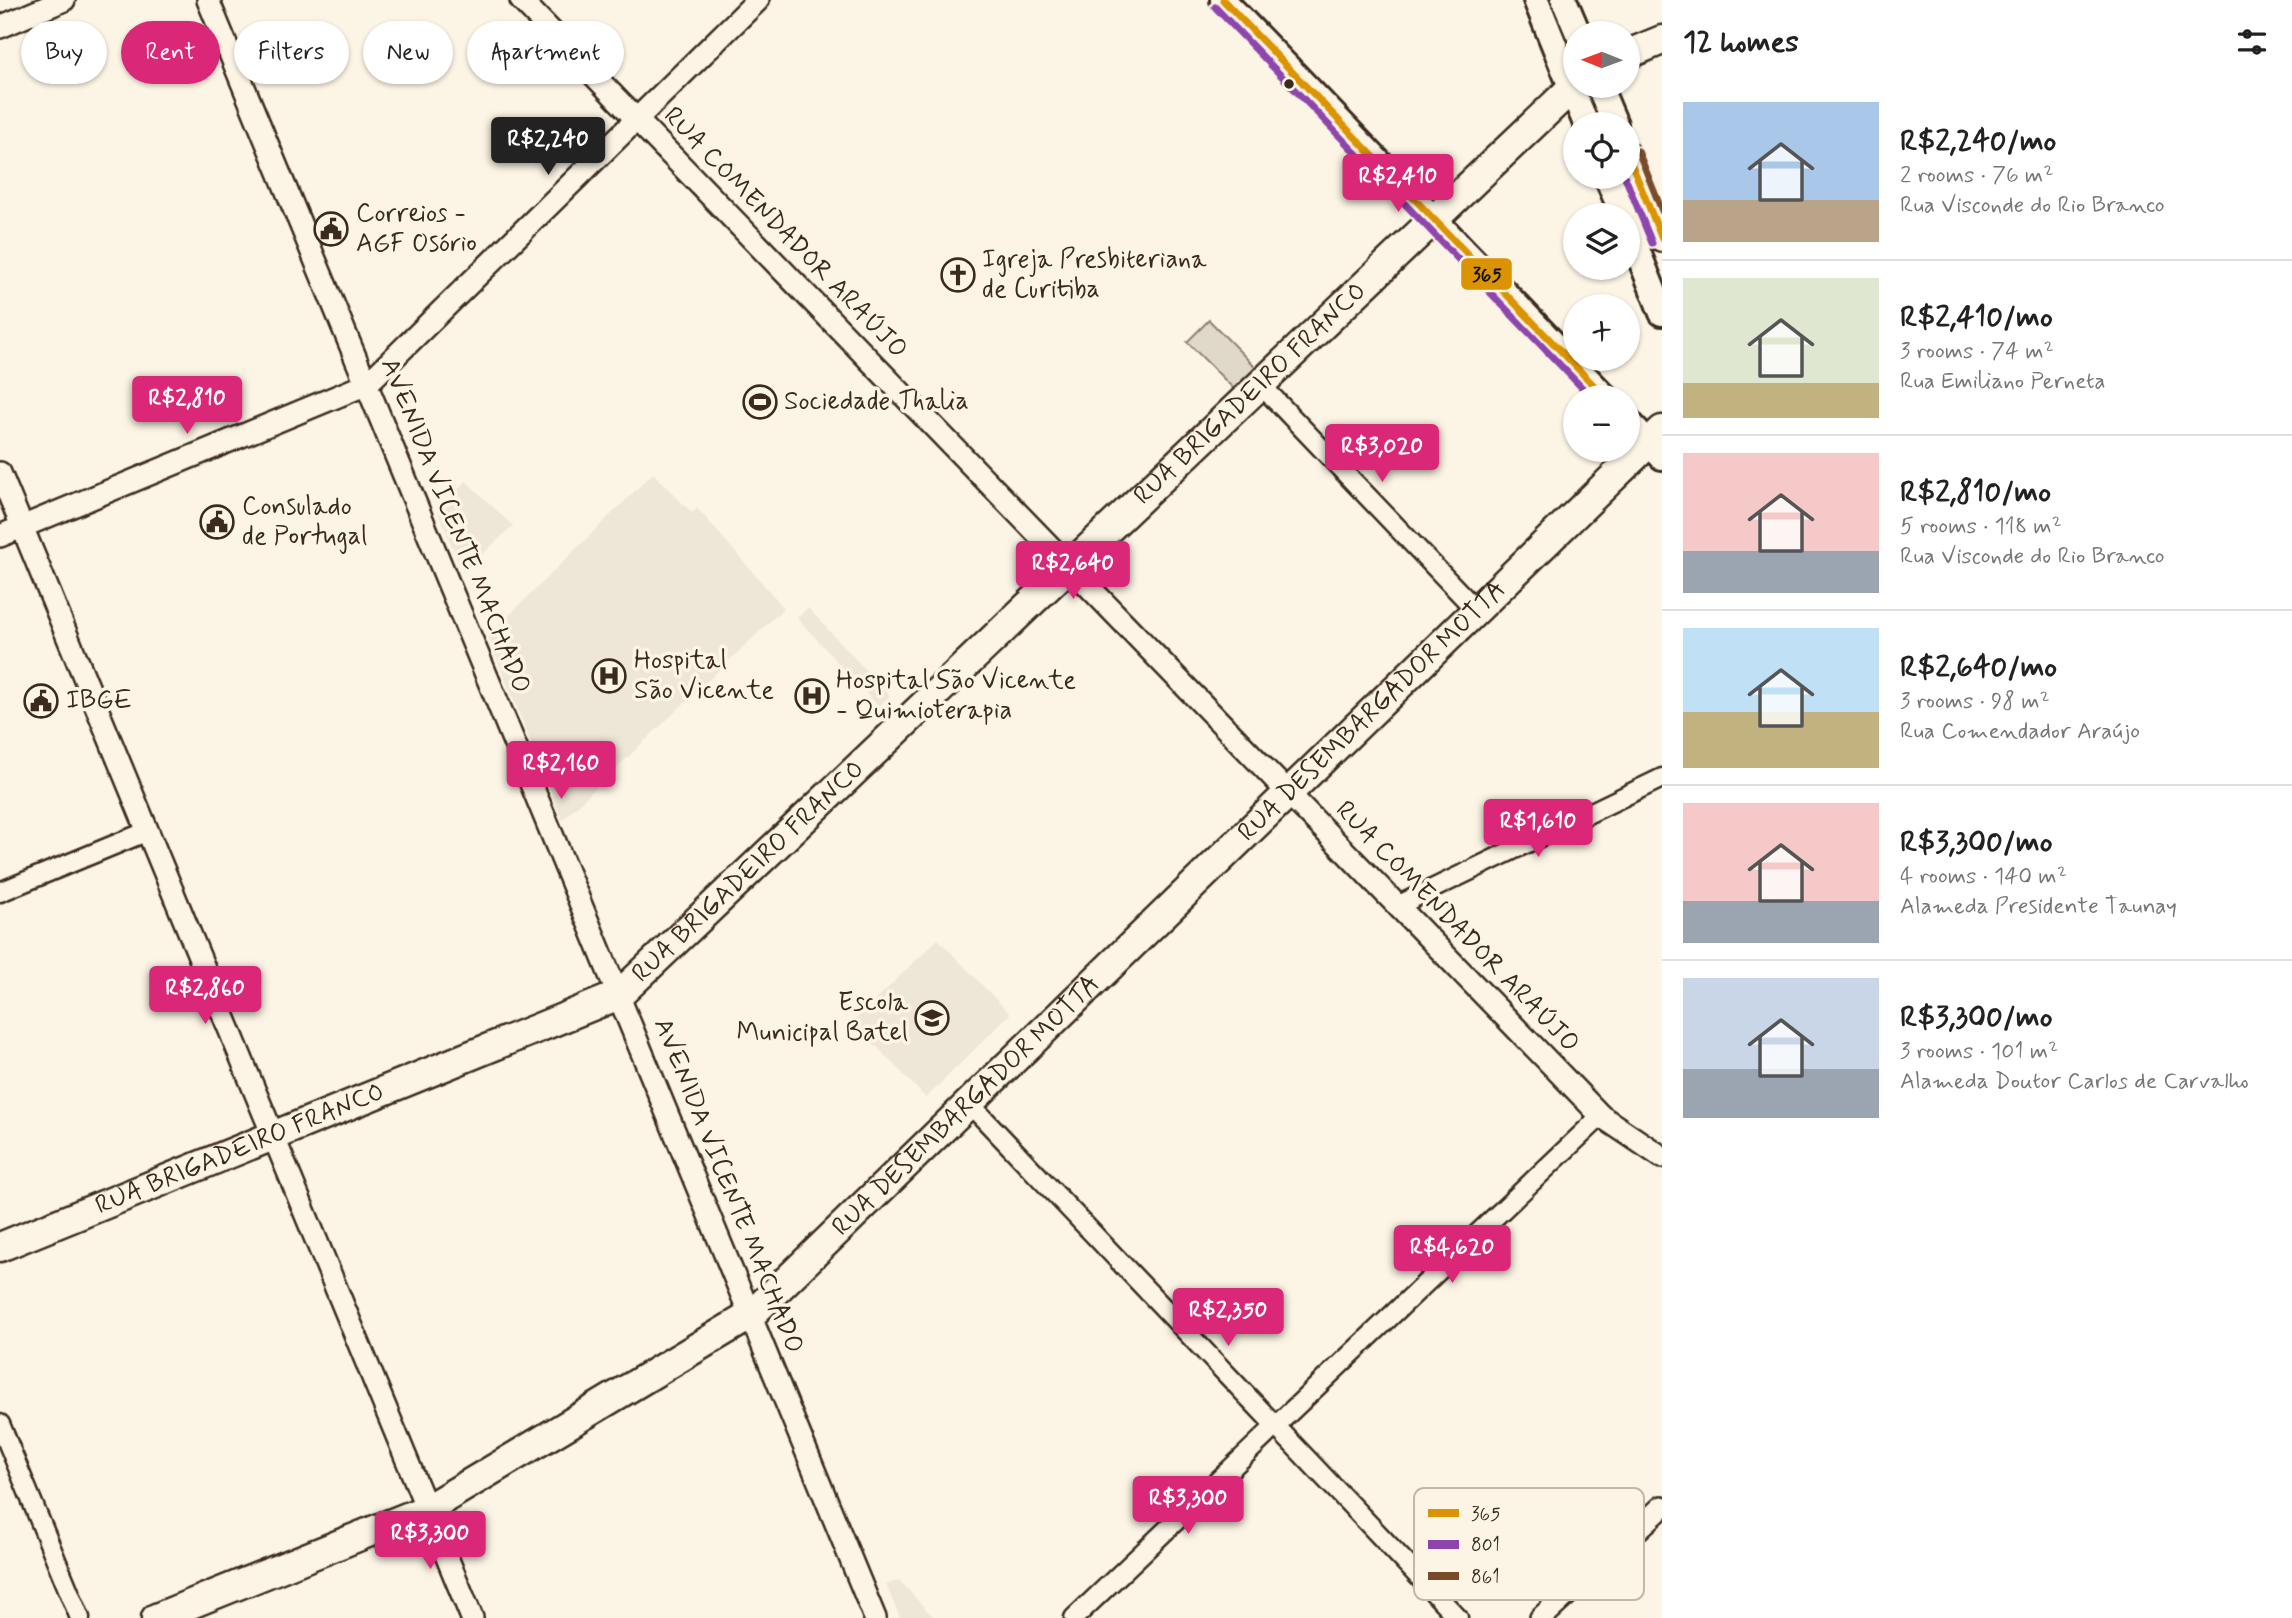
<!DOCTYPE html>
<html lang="en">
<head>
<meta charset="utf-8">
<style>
  :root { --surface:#fff; --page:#f6f6f6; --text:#222; --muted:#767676; --line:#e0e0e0; --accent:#db2777 }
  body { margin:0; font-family:Mynerve,sans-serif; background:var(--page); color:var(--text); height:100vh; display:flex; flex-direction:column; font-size:26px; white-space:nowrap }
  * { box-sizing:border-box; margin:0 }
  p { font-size:23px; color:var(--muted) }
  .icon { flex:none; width:38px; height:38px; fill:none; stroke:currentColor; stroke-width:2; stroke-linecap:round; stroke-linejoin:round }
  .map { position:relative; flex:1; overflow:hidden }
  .panel { display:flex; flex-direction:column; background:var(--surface); width:630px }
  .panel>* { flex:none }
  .banner { position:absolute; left:21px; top:21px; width:665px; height:63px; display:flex; gap:14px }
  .needle { width:46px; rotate:271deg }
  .tools { position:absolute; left:1563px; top:21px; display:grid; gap:14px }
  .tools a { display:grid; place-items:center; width:77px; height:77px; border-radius:50%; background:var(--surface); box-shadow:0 2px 5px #0004; font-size:35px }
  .price { position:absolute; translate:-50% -60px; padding:0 16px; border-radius:7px; background:var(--accent); color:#fff; font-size:23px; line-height:46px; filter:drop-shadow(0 2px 4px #0008) }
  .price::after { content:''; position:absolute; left:50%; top:42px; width:21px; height:16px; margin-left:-10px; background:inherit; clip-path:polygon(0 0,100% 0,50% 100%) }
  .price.active { background:#222; color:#fff }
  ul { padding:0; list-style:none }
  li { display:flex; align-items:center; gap:21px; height:175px; padding:0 21px }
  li+li { border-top:2px solid var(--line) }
  li span { display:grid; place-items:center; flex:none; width:196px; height:140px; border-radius:0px; color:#555 }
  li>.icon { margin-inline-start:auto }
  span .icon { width:84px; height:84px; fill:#fffc; stroke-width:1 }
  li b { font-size:30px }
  h2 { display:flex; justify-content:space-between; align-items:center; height:84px; padding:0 21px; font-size:30px }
  .pill { padding:0 24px; border-radius:32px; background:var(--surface); box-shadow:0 2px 5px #0004; font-size:24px; line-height:63px }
  .pill.active { background:var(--accent); color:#fff }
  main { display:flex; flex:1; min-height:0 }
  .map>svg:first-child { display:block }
  .built { fill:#eee6d6 }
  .green { fill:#e0d8c8; stroke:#8e8173; stroke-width:2 }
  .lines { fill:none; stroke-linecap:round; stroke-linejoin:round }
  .minor-casing { stroke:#3b2a1e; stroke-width:23 }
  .tertiary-casing { stroke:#3b2a1e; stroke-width:26 }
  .secondary-casing { stroke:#3b2a1e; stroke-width:30 }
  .primary-casing { stroke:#3b2a1e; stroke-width:33 }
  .minor { stroke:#fcf5e5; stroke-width:18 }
  .tertiary { stroke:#fcf5e5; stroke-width:21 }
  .secondary { stroke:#fcf5e5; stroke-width:24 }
  .primary { stroke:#fcf5e5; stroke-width:28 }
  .bus-1-casing { stroke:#fcf5e5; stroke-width:12 }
  .bus-2-casing { stroke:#fcf5e5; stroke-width:12 }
  .bus-3-casing { stroke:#fcf5e5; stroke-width:12 }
  .bus-1 { stroke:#db9304; stroke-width:7 }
  .bus-2 { stroke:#8e44ad; stroke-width:7 }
  .bus-3 { stroke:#7a4b2a; stroke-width:7 }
  .bus-dot { fill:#3b2a1e; stroke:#fcf5e5; stroke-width:2.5 }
  .labels { text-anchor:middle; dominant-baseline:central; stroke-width:7; stroke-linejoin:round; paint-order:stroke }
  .poi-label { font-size:26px; fill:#3b2a1e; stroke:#fcf5e5; text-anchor:start }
  .street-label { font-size:26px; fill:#3b2a1e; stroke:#fcf5e5 }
  .key { fill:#fcf5e5; stroke:#c2b8a9; stroke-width:2 }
  .key-label { font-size:19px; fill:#3b2a1e }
  .line-badge { stroke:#fcf5e5; stroke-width:2.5 }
  .pale-badge-label { font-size:19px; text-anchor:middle; font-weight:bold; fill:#111 }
</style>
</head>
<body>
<main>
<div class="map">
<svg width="1662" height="1618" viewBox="0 0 1662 1618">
  <rect width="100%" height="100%" fill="#fcf5e5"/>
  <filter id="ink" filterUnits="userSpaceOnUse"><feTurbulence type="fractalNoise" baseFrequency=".0143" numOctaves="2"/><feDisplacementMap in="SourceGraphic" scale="14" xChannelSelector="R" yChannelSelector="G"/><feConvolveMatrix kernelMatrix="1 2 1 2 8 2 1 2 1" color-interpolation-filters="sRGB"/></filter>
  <g filter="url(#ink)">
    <!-- built -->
    <path class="built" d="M653 473 692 513 697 508 784 608 562 820 488 636Z
      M466 481 513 526 463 572 438 512Z
      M808 608 890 696 878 706 797 618Z
      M938 939 1010 1014 926 1098 853 1022Z
      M899 1580 934 1618H900L886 1585Z"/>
    <!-- green -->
    <path class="green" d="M1209 320 1261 373 1240 395 1187 342Z"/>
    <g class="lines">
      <defs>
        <path id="minor" d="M1260 384 1476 610
          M0 892 148 831
          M1397 906 1662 778
          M969 1103 1458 1618
          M0 1424 80 1618
          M1074 1618 1601 1116"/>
        <path id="tertiary" d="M208 0 875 1618
          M521 0 1601 1116 1662 1157
          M0 27 64 0
          M0 473 472 1618
          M0 536 367 384 758 0
          M1541 1618 1662 1507"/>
        <path id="secondary" d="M1223 0 1605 397
          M1536 0 1586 124
          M1564 0 1578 33
          M1599 86 1615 124
          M1628 155 1662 239
          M1607 177 1623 215
          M1628 227 1662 313
          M1628 421 1662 457"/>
        <g id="primary">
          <path d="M1628 54 1662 40"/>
          <path id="s1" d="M0 1247 619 995 1575 85"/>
          <path id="s2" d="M156 1618 427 1509 751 1315 1662 430"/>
        </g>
      </defs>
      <!-- minor casing -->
      <use href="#minor" class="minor-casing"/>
      <!-- tertiary casing -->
      <use href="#tertiary" class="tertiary-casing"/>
      <!-- secondary casing -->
      <use href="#secondary" class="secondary-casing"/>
      <!-- primary casing -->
      <use href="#primary" class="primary-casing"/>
      <!-- minor -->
      <use href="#minor" class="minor"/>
      <!-- tertiary -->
      <use href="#tertiary" class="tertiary"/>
      <!-- secondary -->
      <use href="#secondary" class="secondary"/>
      <!-- primary -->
      <use href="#primary" class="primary"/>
      <defs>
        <path id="bus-1" d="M1223 0 1605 397
          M1628 155 1662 239"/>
        <path id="bus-2" d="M1215 7 1591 397
          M1625 177 1652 243"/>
        <path id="bus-3" d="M1638 151 1662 211"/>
      </defs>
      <!-- bus-1 casing -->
      <use href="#bus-1" class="bus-1-casing"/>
      <!-- bus-2 casing -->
      <use href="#bus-2" class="bus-2-casing"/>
      <!-- bus-3 casing -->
      <use href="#bus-3" class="bus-3-casing"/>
      <!-- bus-1 -->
      <use href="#bus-1" class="bus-1"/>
      <!-- bus-2 -->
      <use href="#bus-2" class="bus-2"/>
      <!-- bus-3 -->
      <use href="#bus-3" class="bus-3"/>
    </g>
  </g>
  <!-- icons -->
  <defs>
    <symbol id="civic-ring" viewBox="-11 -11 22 22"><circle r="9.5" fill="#fcf5e5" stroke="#3b2a1e" stroke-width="1.5"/><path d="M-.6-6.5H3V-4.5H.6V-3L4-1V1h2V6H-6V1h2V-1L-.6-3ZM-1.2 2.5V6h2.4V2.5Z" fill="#3b2a1e"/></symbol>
    <symbol id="church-ring" viewBox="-11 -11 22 22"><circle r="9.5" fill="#fcf5e5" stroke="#3b2a1e" stroke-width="1.5"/><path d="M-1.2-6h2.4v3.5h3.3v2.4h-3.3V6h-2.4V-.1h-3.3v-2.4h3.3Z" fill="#3b2a1e"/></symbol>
    <symbol id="stadium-ring" viewBox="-11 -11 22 22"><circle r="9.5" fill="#fcf5e5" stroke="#3b2a1e" stroke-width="1.5"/><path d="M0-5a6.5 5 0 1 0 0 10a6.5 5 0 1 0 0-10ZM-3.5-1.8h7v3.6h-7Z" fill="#3b2a1e"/></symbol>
    <symbol id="hospital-ring" viewBox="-11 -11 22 22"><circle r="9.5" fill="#fcf5e5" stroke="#3b2a1e" stroke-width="1.5"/><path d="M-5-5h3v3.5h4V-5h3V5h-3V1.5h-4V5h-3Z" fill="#3b2a1e"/></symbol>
    <symbol id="school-ring" viewBox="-11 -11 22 22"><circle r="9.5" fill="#fcf5e5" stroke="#3b2a1e" stroke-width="1.5"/><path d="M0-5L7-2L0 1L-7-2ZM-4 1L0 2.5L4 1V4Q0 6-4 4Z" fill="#3b2a1e"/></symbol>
  </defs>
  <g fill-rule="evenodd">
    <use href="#civic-ring" x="312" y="210" width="38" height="38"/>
    <use href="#church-ring" x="939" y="256" width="38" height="38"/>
    <use href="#stadium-ring" x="741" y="383" width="38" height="38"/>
    <use href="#civic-ring" x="198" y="503" width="38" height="38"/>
    <use href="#hospital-ring" x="590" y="657" width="38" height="38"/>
    <use href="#hospital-ring" x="793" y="677" width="38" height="38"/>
    <use href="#civic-ring" x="22" y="682" width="38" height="38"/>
    <use href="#school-ring" x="913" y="999" width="38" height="38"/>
  </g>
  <!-- markers -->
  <circle class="bus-dot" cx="1289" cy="84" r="6"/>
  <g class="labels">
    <!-- poi labels -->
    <g class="poi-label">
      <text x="356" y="214">Correios -<tspan x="356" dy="30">AGF Osório</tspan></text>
      <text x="982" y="260">Igreja Presbiteriana<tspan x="982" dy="30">de Curitiba</tspan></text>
      <text x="784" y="402">Sociedade Thalia</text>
      <text x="242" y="507">Consulado<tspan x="242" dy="30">de Portugal</tspan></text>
      <text x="634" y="661">Hospital<tspan x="634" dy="30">São Vicente</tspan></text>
      <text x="836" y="681">Hospital São Vicente<tspan x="836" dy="30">- Quimioterapia</tspan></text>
      <text x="66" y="701">IBGE</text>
      <text x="908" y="1003" text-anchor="end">Escola<tspan x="908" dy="30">Municipal Batel</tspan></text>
    </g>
    <!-- street labels -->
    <g class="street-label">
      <text transform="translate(785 233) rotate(46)">RUA COMENDADOR ARAÚJO</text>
      <text stroke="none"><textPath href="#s1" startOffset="1540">RUA BRIGADEIRO FRANCO</textPath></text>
      <text transform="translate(455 526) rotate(68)">AVENIDA VICENTE MACHADO</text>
      <text stroke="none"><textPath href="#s2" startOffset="1536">RUA DESEMBARGADOR MOTTA</textPath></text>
      <text stroke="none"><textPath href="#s1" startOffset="847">RUA BRIGADEIRO FRANCO</textPath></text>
      <text transform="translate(1457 927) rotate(46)">RUA COMENDADOR ARAÚJO</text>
      <text stroke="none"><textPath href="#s2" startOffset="970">RUA DESEMBARGADOR MOTTA</textPath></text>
      <text stroke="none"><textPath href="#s1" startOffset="259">RUA BRIGADEIRO FRANCO</textPath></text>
      <text transform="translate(728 1186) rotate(68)">AVENIDA VICENTE MACHADO</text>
    </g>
  </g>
  <!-- legend -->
  <rect x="1414" y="1488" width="230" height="112" rx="10" class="key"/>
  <rect x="1428" y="1509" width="31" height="8" fill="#db9304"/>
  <rect x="1428" y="1540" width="31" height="9" fill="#8e44ad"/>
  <rect x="1428" y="1572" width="31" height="8" fill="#7a4b2a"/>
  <g class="key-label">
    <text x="1471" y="1520">365</text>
    <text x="1471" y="1551">801</text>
    <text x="1471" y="1583">861</text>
  </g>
  <rect class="line-badge" x="1460" y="257" width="53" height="34" rx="7" fill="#db9304"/>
  <g class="pale-badge-label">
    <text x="1487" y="281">365</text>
  </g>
</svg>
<div class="tools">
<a><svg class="needle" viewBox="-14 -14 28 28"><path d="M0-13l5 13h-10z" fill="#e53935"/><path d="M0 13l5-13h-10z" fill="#767676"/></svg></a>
<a><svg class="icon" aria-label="locate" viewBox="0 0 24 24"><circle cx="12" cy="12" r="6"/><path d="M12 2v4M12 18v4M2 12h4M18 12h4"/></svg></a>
<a><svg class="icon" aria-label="layers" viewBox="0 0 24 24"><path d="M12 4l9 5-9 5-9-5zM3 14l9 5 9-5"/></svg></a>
<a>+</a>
<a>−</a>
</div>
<b class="price active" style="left:548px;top:177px">R$2,240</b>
<b class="price" style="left:1398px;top:214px">R$2,410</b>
<b class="price" style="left:187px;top:436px">R$2,810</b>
<b class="price" style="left:1382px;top:484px">R$3,020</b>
<b class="price" style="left:1073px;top:601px">R$2,640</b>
<b class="price" style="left:561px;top:801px">R$2,160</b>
<b class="price" style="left:1538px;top:859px">R$1,610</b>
<b class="price" style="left:205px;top:1026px">R$2,860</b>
<b class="price" style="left:1452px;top:1285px">R$4,620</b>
<b class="price" style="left:1228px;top:1348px">R$2,350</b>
<b class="price" style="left:1188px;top:1536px">R$3,300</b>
<b class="price" style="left:430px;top:1571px">R$3,300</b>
<div class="banner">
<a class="pill">Buy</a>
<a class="pill active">Rent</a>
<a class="pill">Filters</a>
<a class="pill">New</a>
<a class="pill">Apartment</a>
</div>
</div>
<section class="panel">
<h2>12 homes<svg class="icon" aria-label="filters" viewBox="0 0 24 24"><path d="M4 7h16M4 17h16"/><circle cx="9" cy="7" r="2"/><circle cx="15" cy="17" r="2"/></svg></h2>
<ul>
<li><span style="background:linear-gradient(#a9c7e8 70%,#b9a48a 0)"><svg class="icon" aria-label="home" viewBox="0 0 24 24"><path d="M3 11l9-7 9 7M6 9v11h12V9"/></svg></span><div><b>R$2,240/mo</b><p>2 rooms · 76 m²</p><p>Rua Visconde do Rio Branco</p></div></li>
<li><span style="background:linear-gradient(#dfe7d0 75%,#c2b280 0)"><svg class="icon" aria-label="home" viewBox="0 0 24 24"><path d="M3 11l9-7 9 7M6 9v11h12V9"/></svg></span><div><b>R$2,410/mo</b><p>3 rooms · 74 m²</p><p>Rua Emiliano Perneta</p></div></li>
<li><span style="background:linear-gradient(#f6c9c9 70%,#9aa5b1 0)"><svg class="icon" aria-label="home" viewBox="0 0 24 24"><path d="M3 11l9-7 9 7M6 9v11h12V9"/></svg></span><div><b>R$2,810/mo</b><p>5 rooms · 118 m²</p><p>Rua Visconde do Rio Branco</p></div></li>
<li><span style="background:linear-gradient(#bfe0f5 60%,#c2b280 0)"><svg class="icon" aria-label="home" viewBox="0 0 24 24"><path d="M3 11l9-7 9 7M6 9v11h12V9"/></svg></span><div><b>R$2,640/mo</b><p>3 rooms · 98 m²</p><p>Rua Comendador Araújo</p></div></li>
<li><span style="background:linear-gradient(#f6c9c9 70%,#9aa5b1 0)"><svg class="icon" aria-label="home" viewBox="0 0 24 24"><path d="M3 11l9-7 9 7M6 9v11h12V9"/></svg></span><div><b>R$3,300/mo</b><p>4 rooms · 140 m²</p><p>Alameda Presidente Taunay</p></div></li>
<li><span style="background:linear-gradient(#c9d6e8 65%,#9aa5b1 0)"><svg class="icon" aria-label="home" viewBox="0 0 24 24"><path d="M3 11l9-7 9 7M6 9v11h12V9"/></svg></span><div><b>R$3,300/mo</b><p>3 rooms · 101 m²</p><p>Alameda Doutor Carlos de Carvalho</p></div></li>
</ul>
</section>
</main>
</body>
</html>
